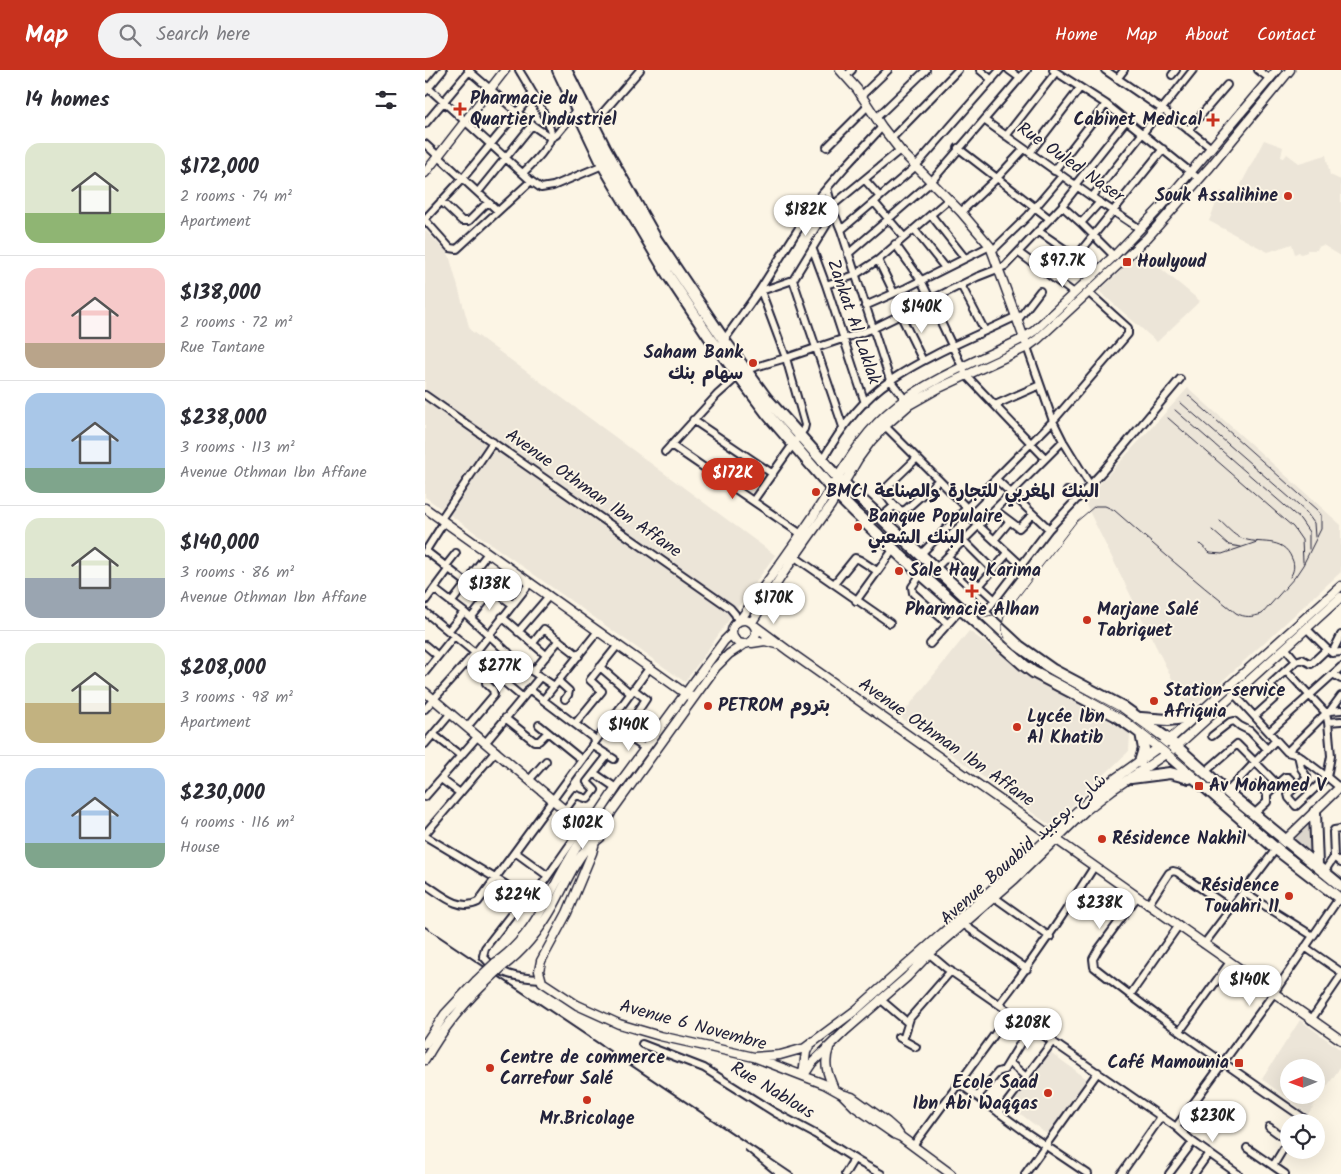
<!DOCTYPE html>
<html lang="en">
<head>
<meta charset="utf-8">
<style>
  :root { --surface:#fff; --page:#f2f2f3; --text:#2b2b33; --muted:#7c7c81; --line:#e1e1e2; --accent:#c8321e }
  body { margin:0; font-family:Kalam,"Playpen Sans Arabic",sans-serif; background:var(--page); color:var(--text); height:100vh; display:flex; flex-direction:column; font-size:19px; white-space:nowrap }
  * { box-sizing:border-box; margin:0 }
  p { font-size:16px; color:var(--muted) }
  .icon { flex:none; width:28px; height:28px; fill:none; stroke:currentColor; stroke-width:2; stroke-linecap:round; stroke-linejoin:round }
  .map { position:relative; flex:1; overflow:hidden }
  .drawer { display:flex; flex-direction:column; background:var(--surface); width:425px }
  .drawer>* { flex:none }
  .needle { width:32px; rotate:269deg }
  .buttons { position:absolute; left:855px; top:989px; display:grid; gap:10px }
  .buttons a { display:grid; place-items:center; width:45px; height:45px; border-radius:50%; background:var(--surface); box-shadow:0 5px 20px #0002; font-size:25px }
  .price { position:absolute; translate:-50% -42px; padding:0 11px; border-radius:18px; background:#fff; color:#222; font-size:16px; line-height:32px; filter:drop-shadow(0 1px 2px #0008) }
  .price::after { content:''; position:absolute; left:50%; top:30px; width:15px; height:11px; margin-left:-8px; background:inherit; clip-path:polygon(0 0,100% 0,50% 100%) }
  .price.active { background:var(--accent); color:#fff }
  ul { padding:0; list-style:none }
  li { display:flex; align-items:center; gap:15px; height:125px; padding:0 25px }
  li+li { border-top:1px solid var(--line) }
  li span { display:grid; place-items:center; flex:none; width:140px; height:100px; border-radius:15px; color:#555 }
  li>.icon { margin-inline-start:auto }
  span .icon { width:60px; height:60px; fill:#fffc; stroke-width:1 }
  li b { font-size:21px }
  h2 { display:flex; justify-content:space-between; align-items:center; height:60px; padding:0 25px; font-size:21px }
  header { display:flex; align-items:center; gap:30px; box-sizing:border-box; height:70px; padding:0 25px; background:var(--accent); color:#fff }
  header strong { font-size:24px }
  nav { display:flex; gap:28px; margin-inline-start:auto; font-size:18px }
  .search { width:350px; height:45px; background:var(--page); display:flex; align-items:center; gap:12px; box-sizing:border-box; padding:0 18px; border-radius:28px; color:var(--muted); font-size:19px }
  main { display:flex; flex:1; min-height:0 }
  .map>svg:first-child { display:block }
  .built { fill:#ece5d8; fill-rule:evenodd }
  .green { fill:#dcd6cc; stroke:#7f7c84 }
  .lines { fill:none; stroke-linecap:round; stroke-linejoin:round }
  .minor-casing { stroke:#22223b; stroke-width:10 }
  .tertiary-casing { stroke:#22223b; stroke-width:11 }
  .primary-casing { stroke:#22223b; stroke-width:14 }
  .minor { stroke:#fcf5e5; stroke-width:6 }
  .tertiary { stroke:#fcf5e5; stroke-width:8 }
  .primary { stroke:#fcf5e5; stroke-width:10 }
  .tram { stroke:#22223b; stroke-width:1 }
  .rail { stroke:#22223b; stroke-width:2 }
  .tertiary-bridge-casing { stroke:#22223b; stroke-width:11; stroke-linecap:butt }
  .tertiary-bridge { stroke:#fcf5e5; stroke-width:8 }
  .poi-dot { fill:#c8321e; stroke:#fcf5e5; stroke-width:2 }
  .labels { text-anchor:middle; dominant-baseline:central; stroke-width:4; stroke-linejoin:round; paint-order:stroke }
  .poi-label { font-size:18px; font-weight:bold; fill:#22223b; stroke:#fcf5e5; text-anchor:start }
  .street-label { font-size:18px; fill:#22223b; stroke:#fcf5e5 }
</style>
</head>
<body>
<header>
<strong>Map</strong>
<div class="search"><svg class="icon" aria-label="search" viewBox="0 0 24 24"><circle cx="10" cy="10" r="6"/><path d="M15 15l6 6"/></svg>Search here</div>
<nav><a>Home</a><a>Map</a><a>About</a><a>Contact</a></nav>
</header>
<main>
<section class="drawer">
<h2>14 homes<svg class="icon" aria-label="filters" viewBox="0 0 24 24"><path d="M4 7h16M4 17h16"/><circle cx="9" cy="7" r="2"/><circle cx="15" cy="17" r="2"/></svg></h2>
<ul>
<li><span style="background:linear-gradient(#dfe7d0 70%,#8fb573 0)"><svg class="icon" aria-label="home" viewBox="0 0 24 24"><path d="M3 11l9-7 9 7M6 9v11h12V9"/></svg></span><div><b>$172,000</b><p>2 rooms · 74 m²</p><p>Apartment</p></div></li>
<li><span style="background:linear-gradient(#f6c9c9 75%,#b9a48a 0)"><svg class="icon" aria-label="home" viewBox="0 0 24 24"><path d="M3 11l9-7 9 7M6 9v11h12V9"/></svg></span><div><b>$138,000</b><p>2 rooms · 72 m²</p><p>Rue Tantane</p></div></li>
<li><span style="background:linear-gradient(#a9c7e8 75%,#7fa58c 0)"><svg class="icon" aria-label="home" viewBox="0 0 24 24"><path d="M3 11l9-7 9 7M6 9v11h12V9"/></svg></span><div><b>$238,000</b><p>3 rooms · 113 m²</p><p>Avenue Othman Ibn Affane</p></div></li>
<li><span style="background:linear-gradient(#dfe7d0 60%,#9aa5b1 0)"><svg class="icon" aria-label="home" viewBox="0 0 24 24"><path d="M3 11l9-7 9 7M6 9v11h12V9"/></svg></span><div><b>$140,000</b><p>3 rooms · 86 m²</p><p>Avenue Othman Ibn Affane</p></div></li>
<li><span style="background:linear-gradient(#dfe7d0 60%,#c2b280 0)"><svg class="icon" aria-label="home" viewBox="0 0 24 24"><path d="M3 11l9-7 9 7M6 9v11h12V9"/></svg></span><div><b>$208,000</b><p>3 rooms · 98 m²</p><p>Apartment</p></div></li>
<li><span style="background:linear-gradient(#a9c7e8 75%,#7fa58c 0)"><svg class="icon" aria-label="home" viewBox="0 0 24 24"><path d="M3 11l9-7 9 7M6 9v11h12V9"/></svg></span><div><b>$230,000</b><p>4 rooms · 116 m²</p><p>House</p></div></li>
</ul>
</section>
<div class="map">
<svg width="916" height="1104" viewBox="0 0 916 1104">
  <rect width="100%" height="100%" fill="#fcf5e5"/>
  <filter id="ink" filterUnits="userSpaceOnUse"><feTurbulence type="fractalNoise" baseFrequency=".02" numOctaves="2"/><feDisplacementMap in="SourceGraphic" scale="10" xChannelSelector="R" yChannelSelector="G"/><feConvolveMatrix kernelMatrix="1 2 1 2 8 2 1 2 1" color-interpolation-filters="sRGB"/></filter>
  <g filter="url(#ink)">
    <!-- built -->
    <path class="built" d="M839 70 858 77 856 87 859 88 862 84 874 93 901 85 905 105 916 110V186L898 175 893 177 892 180H882V182L876 184 874 182 870 184 867 174 843 182 784 151 796 121 808 130Z
      M0 160 24 185 45 260 350 485 260 612 0 427Z
      M716 182 775 231 732 272 674 221Z
      M763 318 916 455V502L769 637 758 631 659 431Z
      M544 561 613 611 705 663 704 681 626 756 475 647Z
      M875 950 916 980V996L883 1044 837 1009ZM864 998H891V1025H864Z
      M624 981 662 1009 623 1065 585 1036Z"/>
    <!-- green -->
    <path class="green" d="M884 753H887L888 782 883 784 868 769Z"/>
    <g class="lines">
      <defs>
        <path id="minor" d="M43 0 107 55 126 68 131 65 151 41
          M94 0C101 12 128 54 126 66 125 77 106 95 98 103
          M555 0 567 10
          M584 0 595 8
          M628 0 681 34 774 109
          M680 0 737 39 785 77
          M833 0 844 8
          M747 5 751 0
          M421 6 427 0
          M692 9 699 0
          M0 15 106 111 116 118 128 116 178 95
          M0 22 18 0
          M436 26 463 0
          M451 48 501 0
          M559 50 667 127 715 159
          M0 54 45 0
          M168 54 215 0
          M763 60 802 15
          M581 66 631 2
          M466 69 533 0
          M0 74 73 141
          M402 77 443 36
          M533 78 625 149
          M605 83 655 18
          M629 101 681 34
          M440 110 455 127
          M650 115 701 51
          M402 118 409 143 416 160 465 310 483 333
          M53 122 107 55
          M667 127 768 0
          M16 131 37 151H44L63 132
          M449 132 479 167
          M407 136 475 80
          M637 136 656 153 689 186
          M536 142 573 107 599 79
          M506 145 540 188
          M0 149 38 108 108 23
          M0 150 25 178 32 179 106 111
          M656 153 675 132
          M489 159 520 198
          M416 160 490 97 575 0
          M613 161 651 187 670 204
          M470 174 496 210 541 305 620 388
          M388 180 401 215 440 333
          M567 181 603 146 637 106
          M594 183 649 223
          M423 184 505 113 602 0
          M651 187 738 79
          M453 190 469 223
          M368 210 418 357
          M401 215 430 205 453 190 523 130
          M536 215 560 261
          M336 221 368 210 409 143
          M440 236 481 218 565 176
          M476 246 498 291
          M592 251 615 221
          M299 270 334 221 372 161 396 125 420 97 457 57
          M602 277 628 351 638 371 665 415
          M0 325 305 538 310 544 313 551
          M570 335 615 315
          M268 350 348 404
          M458 354 542 438
          M246 375 379 466
          M240 382 292 325 320 300 361 288 447 259 552 207 580 196 637 136 652 117
          M492 388 463 416 461 425C465 431 471 440 479 441L514 410
          M397 391C414 361 437 329 466 310 505 284 549 267 590 247
          M571 409 624 459
          M642 421 651 430
          M328 431 379 359 380 355 361 288 336 221H334
          M570 440 594 458 608 444
          M539 442 597 496
          M456 447 469 436
          M16 449 68 372
          M569 470 584 452
          M539 471 568 500
          M1 481 42 513
          M0 482 19 452
          M495 485 628 351 703 264V258L663 222
          M370 487 465 553
          M523 487 570 530
          M20 497 31 483
          M510 499 638 371
          M496 504 487 517 488 523 523 554
          M48 505 87 534
          M409 514 430 488 435 490 452 501
          M554 516 583 483
          M9 519 39 542 92 591 129 616
          M0 531 23 500
          M431 531 468 480
          M26 533 48 505 49 501 63 483
          M0 542 50 583
          M559 544 624 459 678 401 755 309
          M77 547 122 586
          M46 548 68 520
          M882 559 902 579 907 583 916 582
          M24 560 39 542
          M93 562 124 526
          M108 573 119 559 154 586
          M505 574 535 540
          M0 575 13 586
          M861 579 871 591 877 589 886 594 902 579
          M51 581 70 598
          M907 583 916 565
          M175 597 205 623
          M861 600 901 643 903 652 916 651
          M0 602 29 566
          M67 602 97 627
          M108 602 134 570
          M908 604 916 609
          M133 611 144 621 143 625 140 629
          M104 619 118 630
          M208 619 221 629 211 644 212 647 233 662
          M810 625 862 682 901 643 905 641 916 640
          M0 639 50 583 105 513
          M905 641 916 626
          M830 646 851 627V623L846 616 847 613 871 591
          M80 648 109 671H114L122 663
          M903 652 906 686 902 707 914 717
          M183 653 221 679
          M150 654 177 621 165 610 193 575
          M114 655 157 690
          M42 657 69 625 68 620 61 613V611L83 582
          M844 662 916 597
          M8 664 36 686
          M787 666 805 652 809 651 815 656 825 661 842 679
          M171 670 118 630 173 561
          M61 672 115 607
          M0 674 26 643
          M167 675 189 689
          M862 682 873 685 902 707 871 736 864 728 863 724 882 707 876 698 873 685
          M780 702 812 674 852 714 860 707H863L872 716
          M169 703 191 718
          M16 709 35 723
          M105 709 121 691
          M833 715 842 724
          M802 722 850 671
          M0 727 53 666
          M140 740 151 725 163 729 170 720 162 712 183 685
          M829 744 842 732V724L852 714
          M0 764 71 681
          M0 766 80 814 96 826 95 833 60 878 58 886C72 905 94 908 116 909
          M90 782 123 806
          M909 787 908 762 909 760 916 759
          M899 802 909 787 916 793
          M0 814C16 824 34 842 53 832L225 597
          M818 822 888 866
          M569 827 625 867
          M712 827 673 880 668 889 669 897C737 951 809 1000 880 1049
          M96 828 111 823 158 756
          M723 835 744 803 748 801 752 802 805 838
          M538 854 602 899
          M779 874 851 779
          M880 877 916 902
          M501 881 521 898 751 1057 768 1072 813 1104
          M705 925 754 855
          M455 929 482 952
          M575 933C609 890 639 844 669 797
          M886 950 916 906
          M755 961 805 892
          M473 967 491 977
          M478 970 485 948 526 901
          M217 974 279 998 349 1042 390 1064 436 1093 456 1104
          M585 993 601 1007
          M535 1014 599 1061 663 1104
          M553 1026 573 1002 579 1000 606 956
          M574 1043 628 971
          M751 1057 849 923 914 828
          M844 1057 859 1068 862 1073 848 1096
          M488 1076 586 942
          M822 1078 860 1104
          M420 1104 429 1089
          M600 1104 673 1002
          M696 1104 736 1047
          M744 1104 768 1072
          M769 1104 784 1083"/>
        <path id="tertiary" d="M415 0 432 19 457 57 475 80 536 142 565 176 600 271
          M0 103 80 0
          M0 438 264 626
          M307 562a12 12 0 1 1 24 0a12 12 0 1 1-24 0Z
          M315 550C339 516 364 482 387 448 415 407 432 367 471 336 508 307 557 289 599 268L609 261 689 186 736 137 852 0
          M327 552 357 505 406 435 433 389 446 371 460 356 484 335 514 318 602 277 613 269 722 168 785 97 865 0
          M330 556 365 582 916 970
          M307 563 299 571 191 718 167 754 161 758 160 765 163 770 170 772 176 767 177 760 187 741 291 597 304 584 318 575
          M327 573 340 571 352 574
          M0 622 161 758
          M170 772 167 783 142 843 116 891 114 901 117 912 152 935 194 954 235 966 329 987 399 1014 417 1024 427 1027 462 1052 471 1060 476 1067
          M851 779 916 716
          M70 893C117 861 127 809 160 765
          M77 897C100 880 115 860 129 835 141 813 150 790 167 772
          M0 974 20 944 51 911
          M404 978C398 994 403 1005 409 1019
          M329 987 355 985 380 978 431 940 594 795 663 731 681 715 744 670 916 516
          M0 990C17 960 34 939 58 915
          M378 1004 381 982 384 976
          M379 1005 387 993 421 960 482 907 504 884 590 809 660 741 687 720 751 677 916 527
          M417 1024 430 1037 469 1064 476 1067 526 1104"/>
        <path id="primary" d="M133 0 178 95 243 205 285 268 343 345 412 425 430 443 478 488 600 596 608 602 690 645 710 659 734 677 851 779 916 829
          M141 0 180 78 231 169 299 270 342 329 412 407 594 576 628 600 698 637 744 670 802 722 916 816
          M716 648 743 650 769 647
          M715 692 719 679 716 663
          M706 708 745 703 764 708
          M890 742 892 795"/>
      </defs>
      <!-- minor casing -->
      <use href="#minor" class="minor-casing"/>
      <!-- tertiary casing -->
      <use href="#tertiary" class="tertiary-casing"/>
      <!-- primary casing -->
      <use href="#primary" class="primary-casing"/>
      <!-- minor -->
      <use href="#minor" class="minor"/>
      <!-- tertiary -->
      <use href="#tertiary" class="tertiary"/>
      <!-- primary -->
      <use href="#primary" class="primary"/>
      <!-- tram -->
      <path class="tram" d="M756 333 881 442 889 453 890 467
        M750 340 875 449 884 462V479
        M743 348 868 457 877 470 878 492
        M437 441 575 568 604 592 703 648 745 681 864 782 916 823
        M795 451C802 457 808 465 816 468 834 476 858 465 867 489 870 495 869 502 865 507
        M787 460 804 475 816 477
        M775 474 785 483 797 484 832 472
        M556 546C566 547 575 544 582 535
        M580 568C575 560 577 552 580 544L651 452 670 436H680L689 440C729 475 769 510 811 543 820 548 827 547 837 544L870 507 878 495 896 459V445L892 440 763 325"/>
      <!-- rail -->
      <path class="rail" d="M0 857 368 1104
        M320 1080 349 1104"/>
      <defs>
        <path id="tertiary-bridge" d="M51 911 70 893
          M58 915 77 897"/>
      </defs>
      <!-- tertiary-bridge casing -->
      <use href="#tertiary-bridge" class="tertiary-bridge-casing"/>
      <!-- tertiary-bridge -->
      <use href="#tertiary-bridge" class="tertiary-bridge"/>
    </g>
  </g>
  <!-- markers -->
  <g class="poi-dot">
    <path d="M32.5 31.5h5v5h5v5h-5v5h-5v-5h-5v-5h5z"/>
    <path d="M785.5 42.5h5v5h5v5h-5v5h-5v-5h-5v-5h5z"/>
    <circle cx="863" cy="126" r="5"/>
    <rect x="697" y="187" width="10" height="10" rx="2.5"/>
    <circle cx="328" cy="293" r="5"/>
    <circle cx="391" cy="422" r="5"/>
    <circle cx="433" cy="457" r="5"/>
    <circle cx="474" cy="501" r="5"/>
    <path d="M544.5 513.5h5v5h5v5h-5v5h-5v-5h-5v-5h5z"/>
    <circle cx="662" cy="550" r="5"/>
    <circle cx="729" cy="631" r="5"/>
    <circle cx="283" cy="636" r="5"/>
    <circle cx="592" cy="657" r="5"/>
    <rect x="769" y="711" width="10" height="10" rx="2.5"/>
    <circle cx="677" cy="769" r="5"/>
    <circle cx="864" cy="826" r="5"/>
    <rect x="809" y="988" width="10" height="10" rx="2.5"/>
    <circle cx="65" cy="998" r="5"/>
    <circle cx="623" cy="1023" r="5"/>
    <circle cx="162" cy="1030" r="5"/>
  </g>
  <g class="labels">
    <!-- poi labels -->
    <g class="poi-label">
      <text x="45" y="29">Pharmacie du<tspan x="45" dy="21">Quartier Industriel</tspan></text>
      <text x="777" y="50" text-anchor="end">Cabinet Medical</text>
      <text x="853" y="126" text-anchor="end">Souk Assalihine</text>
      <text x="712" y="192">Houlyoud</text>
      <text x="318" y="283" text-anchor="end">Saham Bank<tspan x="318" dy="21">سهام بنك</tspan></text>
      <text x="401" y="422">BMCI البنك المغربي للتجارة والصناعة</text>
      <text x="443" y="447">Banque Populaire<tspan x="443" dy="21">البنك الشعبي</tspan></text>
      <text x="484" y="501">Sale Hay Karima</text>
      <text x="547" y="540" text-anchor="middle">Pharmacie Alhan</text>
      <text x="672" y="540">Marjane Salé<tspan x="672" dy="21">Tabriquet</tspan></text>
      <text x="739" y="621">Station-service<tspan x="739" dy="21">Afriquia</tspan></text>
      <text x="293" y="636">PETROM بتروم</text>
      <text x="602" y="647">Lycée Ibn<tspan x="602" dy="21">Al Khatib</tspan></text>
      <text x="784" y="716">Av Mohamed V</text>
      <text x="687" y="769">Résidence Nakhil</text>
      <text x="854" y="816" text-anchor="end">Résidence<tspan x="854" dy="21">Touahri 11</tspan></text>
      <text x="75" y="988">Centre de commerce<tspan x="75" dy="21">Carrefour Salé</tspan></text>
      <text x="804" y="993" text-anchor="end">Café Mamounia</text>
      <text x="613" y="1013" text-anchor="end">Ecole Saad<tspan x="613" dy="21">Ibn Abi Waqqas</tspan></text>
      <text x="162" y="1049" text-anchor="middle">Mr.Bricolage</text>
    </g>
    <!-- street labels -->
    <g class="street-label">
      <text transform="translate(645 93) rotate(35)">Rue Ouled Naser</text>
      <text transform="translate(428 252) rotate(71)">Zankat Al Laklak</text>
      <text transform="translate(168 424) rotate(35)">Avenue Othman Ibn Affane</text>
      <text transform="translate(521 673) rotate(35)">Avenue Othman Ibn Affane</text>
      <text transform="translate(599 780) rotate(-42)">Avenue Bouabid شارع بوعبيد</text>
      <text transform="translate(268 956) rotate(15)">Avenue 6 Novembre</text>
      <text transform="translate(347 1021) rotate(31)">Rue Nablous</text>
    </g>
  </g>
</svg>
<div class="buttons">
<a><svg class="needle" viewBox="-14 -14 28 28"><path d="M0-13l5 13h-10z" fill="#e53935"/><path d="M0 13l5-13h-10z" fill="#7c7c81"/></svg></a>
<a><svg class="icon" aria-label="locate" viewBox="0 0 24 24"><circle cx="12" cy="12" r="6"/><path d="M12 2v4M12 18v4M2 12h4M18 12h4"/></svg></a>
</div>
<b class="price" style="left:381px;top:167px">$182K</b>
<b class="price" style="left:638px;top:218px">$97.7K</b>
<b class="price" style="left:497px;top:264px">$140K</b>
<b class="price active" style="left:308px;top:430px">$172K</b>
<b class="price" style="left:65px;top:541px">$138K</b>
<b class="price" style="left:349px;top:555px">$170K</b>
<b class="price" style="left:75px;top:623px">$277K</b>
<b class="price" style="left:204px;top:682px">$140K</b>
<b class="price" style="left:158px;top:780px">$102K</b>
<b class="price" style="left:93px;top:852px">$224K</b>
<b class="price" style="left:675px;top:860px">$238K</b>
<b class="price" style="left:825px;top:937px">$140K</b>
<b class="price" style="left:603px;top:980px">$208K</b>
<b class="price" style="left:788px;top:1073px">$230K</b>
</div>
</main>
</body>
</html>
